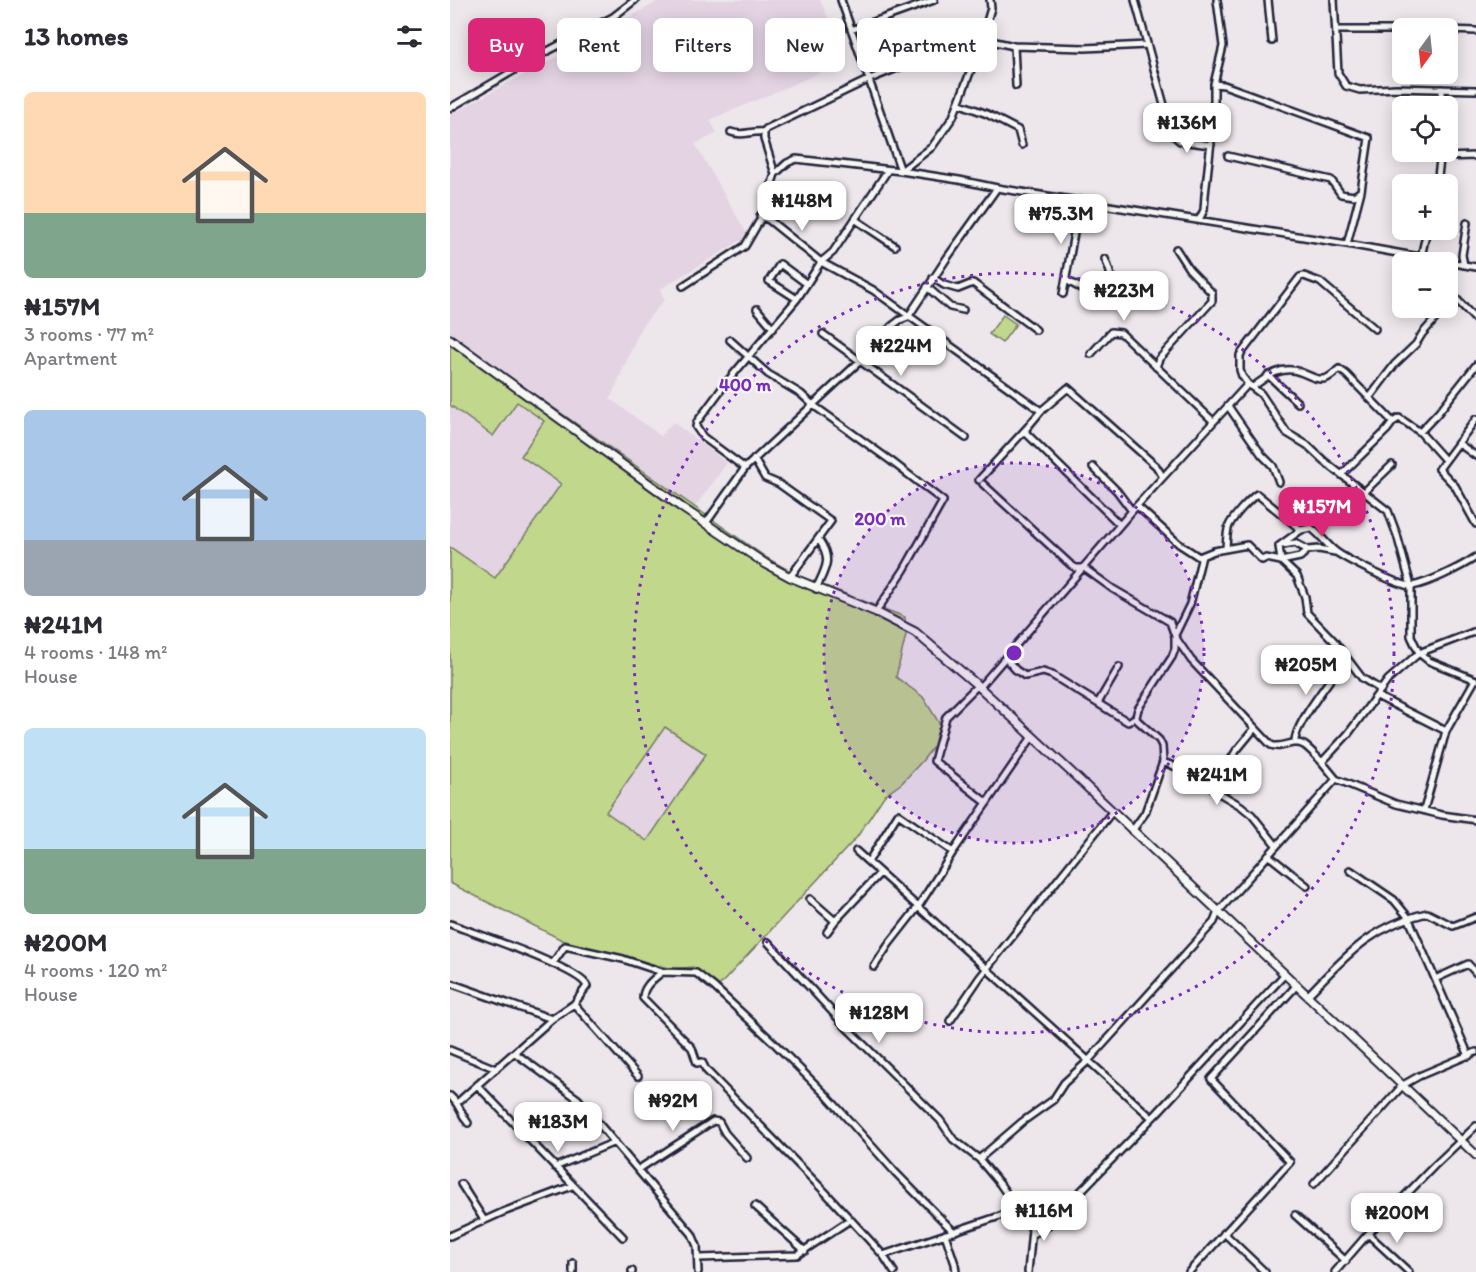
<!DOCTYPE html>
<html lang="en">
<head>
<meta charset="utf-8">
<style>
  :root { --surface:#fff; --page:#f7f7f7; --text:#2b2b33; --muted:#7c7c81; --accent:#db2777 }
  body { margin:0; font-family:Itim,sans-serif; background:var(--page); color:var(--text); height:100vh; display:flex; flex-direction:column; font-size:22px; white-space:nowrap }
  * { box-sizing:border-box; margin:0 }
  p { font-size:20px; color:var(--muted) }
  .icon { flex:none; width:33px; height:33px; fill:none; stroke:currentColor; stroke-width:2; stroke-linecap:round; stroke-linejoin:round }
  .map { position:relative; flex:1; overflow:hidden }
  .sheet { display:flex; flex-direction:column; background:var(--surface); width:450px }
  .sheet>* { flex:none }
  .top-card { position:absolute; left:18px; top:18px; width:570px; height:54px; display:flex; gap:12px }
  .needle { width:39px; rotate:195deg }
  .tools { position:absolute; left:942px; top:18px; display:grid; gap:12px }
  .tools a { display:grid; place-items:center; width:66px; height:66px; border-radius:9px; background:var(--surface); box-shadow:0 3px 15px #0003; font-size:30px }
  .price { position:absolute; translate:-50% -51px; padding:0 14px; border-radius:12px; background:#fff; color:#222; font-size:20px; line-height:39px; filter:drop-shadow(0 2px 3px #0008) }
  .price::after { content:''; position:absolute; left:50%; top:36px; width:18px; height:14px; margin-left:-9px; background:inherit; clip-path:polygon(0 0,100% 0,50% 100%) }
  .price.on { background:var(--accent); color:#fff }
  ul { padding:0; list-style:none }
  li { display:grid; align-content:center; gap:12px; height:318px; padding:0 24px }
  li span { display:grid; place-items:center; height:186px; border-radius:9px; color:#555 }
  li>.icon { margin-inline-start:auto }
  span .icon { width:108px; height:108px; fill:#fffc; stroke-width:1 }
  li b { font-size:26px }
  h2 { display:flex; justify-content:space-between; align-items:center; height:72px; padding:0 24px; font-size:26px }
  .tag { padding:0 21px; border-radius:9px; background:var(--surface); box-shadow:0 3px 15px #0003; font-size:21px; line-height:54px }
  .tag.on { background:var(--accent); color:#fff }
  main { display:flex; flex:1; min-height:0 }
  .map>svg:first-child { display:block }
  .built { fill:#e3d3e3 }
  .green { fill:#c1d78c; stroke:#727c64; stroke-width:1.5; fill-rule:evenodd }
  .lines { fill:none; stroke-linecap:round; stroke-linejoin:round }
  .minor-casing { stroke:#22223b; stroke-width:10 }
  .tertiary-casing { stroke:#22223b; stroke-width:11 }
  .minor { stroke:#f6f6f2; stroke-width:5 }
  .tertiary { stroke:#f6f6f2; stroke-width:7 }
  .ring { fill:none; stroke:#7b2cbf; stroke-width:3; stroke-dasharray:3 6 }
  .centre { fill:#7b2cbf; stroke:#f6f6f2; stroke-width:3 }
  .ring-label { font-size:18px; text-anchor:middle; font-weight:bold; fill:#7b2cbf; stroke:#f6f6f2; stroke-width:4.5; stroke-linejoin:round; paint-order:stroke }
</style>
</head>
<body>
<main>
<section class="sheet">
<h2>13 homes<svg class="icon" aria-label="filters" viewBox="0 0 24 24"><path d="M4 7h16M4 17h16"/><circle cx="9" cy="7" r="2"/><circle cx="15" cy="17" r="2"/></svg></h2>
<ul>
<li><span style="background:linear-gradient(#ffd9b3 65%,#7fa58c 0)"><svg class="icon" aria-label="home" viewBox="0 0 24 24"><path d="M3 11l9-7 9 7M6 9v11h12V9"/></svg></span><div><b>₦157M</b><p>3 rooms · 77 m²</p><p>Apartment</p></div></li>
<li><span style="background:linear-gradient(#a9c7e8 70%,#9aa5b1 0)"><svg class="icon" aria-label="home" viewBox="0 0 24 24"><path d="M3 11l9-7 9 7M6 9v11h12V9"/></svg></span><div><b>₦241M</b><p>4 rooms · 148 m²</p><p>House</p></div></li>
<li><span style="background:linear-gradient(#bfe0f5 65%,#7fa58c 0)"><svg class="icon" aria-label="home" viewBox="0 0 24 24"><path d="M3 11l9-7 9 7M6 9v11h12V9"/></svg></span><div><b>₦200M</b><p>4 rooms · 120 m²</p><p>House</p></div></li>
</ul>
</section>
<div class="map">
<svg width="1026" height="1272" viewBox="0 0 1026 1272">
  <rect width="100%" height="100%" fill="#ede6eb"/>
  <filter id="ink" filterUnits="userSpaceOnUse"><feTurbulence type="fractalNoise" baseFrequency=".0167" numOctaves="2"/><feDisplacementMap in="SourceGraphic" scale="12" xChannelSelector="R" yChannelSelector="G"/><feConvolveMatrix kernelMatrix="1 2 1 2 8 2 1 2 1" color-interpolation-filters="sRGB"/></filter>
  <g filter="url(#ink)">
    <!-- built -->
    <path class="built" d="M211 0H370L397 61 260 120 267 133 245 144 298 236 210 289 214 300 191 327 160 399 211 436 223 422 277 463 244 508 0 335V115Z
      M67 402 95 421 71 456 111 484 45 578 0 547V405L43 436Z
      M215 726 256 754 197 841 156 813Z"/>
    <!-- green -->
    <path class="green" d="M553 315 566 324 552 343 539 334Z
      M0 335 317 558 347 575 455 617 456 635 446 677 473 697 491 726 486 743 473 760 452 783 434 796 407 837 269 986 243 967 222 969 112 940 0 883V547L45 578 111 484 71 456 94 421 67 402 43 436 0 405ZM215 727 256 754 197 841 156 812Z"/>
    <g class="lines">
      <defs>
        <path id="minor" d="M391 0 451 171 482 147 503 117 529 49 541 8 540 0
          M685 0 722 134 730 141 761 145
          M818 0 822 41
          M884 0 888 73 896 86 910 90 946 88 1026 90
          M401 30 484 0
          M886 30H952
          M998 30 1026 31
          M564 46 566 86
          M764 84 774 85 919 138 911 191 897 244
          M508 103 537 114 568 130 572 145
          M992 106V89
          M0 108 92 54 163 17 185 0
          M281 132C293 137 302 130 314 132L316 129 420 79 514 41 532 39 564 46 635 48 697 45
          M314 132V139L325 174
          M778 156 881 180 891 194 904 196 911 191
          M990 157 1026 156
          M987 184 991 152
          M310 216 319 220 371 262 423 290 591 411
          M406 220 445 246
          M749 220 754 210 755 195 764 115V84L773 46 767 0
          M976 262 971 257 977 230
          M1014 265 1012 255 1017 223
          M483 278 494 285 508 289 523 283 586 330
          M616 280 656 302C665 285 662 275 655 259
          M233 286 295 246 310 220 325 174 337 163 346 159 451 171 509 180 547 188 897 244 1026 267
          M477 287 500 307 513 310
          M998 290 1026 320
          M613 294 630 200
          M347 299 319 281 330 264 357 284
          M307 309 323 328
          M925 329 870 282 854 276 850 277 790 355V370L792 376 798 384 811 394 837 433 857 445 874 461 938 511 947 535 961 586V636L969 653 979 661 1026 680
          M373 334 516 438
          M280 340 318 374 351 394 363 405 441 461 493 501 454 570 426 612
          M641 354 661 332 671 333 763 421
          M706 367 709 359 762 301V293L739 269 726 249
          M818 375 848 403
          M803 387C817 376 832 365 850 372 857 374 865 380 873 379 879 379 884 373 889 369L896 374 943 422
          M920 397 945 364 966 344 972 334 995 308
          M778 406 812 455 823 466 829 482
          M1026 419 989 469 1005 486 1026 524
          M970 432 988 413 1026 365
          M1008 443 1026 456
          M304 459 315 478 329 484 381 521 340 577
          M643 467 667 491 682 511
          M295 468 253 437 246 427 247 422 276 383 347 299 371 262 383 252 438 170
          M892 474 937 430 943 422 949 418 970 432 995 460
          M529 480 576 429
          M533 484 621 565 626 568H634L663 589 720 622 725 636V649L722 657 688 709 686 717 678 722 602 675 593 672 575 676 566 670 555 658
          M914 492 942 465
          M687 506 729 544 749 557 764 551 797 545 812 560 816 558 831 561 850 557 858 550 869 549 885 552
          M256 523 295 468 409 362 442 326 450 320 458 317 497 258 547 188
          M670 525 576 433V429L591 411 618 388 706 466 713 477
          M833 545 845 543 858 550
          M829 546 851 530 861 528C871 535 876 544 885 551 895 559 951 587 962 586 979 583 1011 567 1026 557
          M829 546 831 561 847 576 855 597 857 613 884 641 912 678 931 690
          M776 549C777 526 777 525 792 508 797 503 801 498 807 494L851 530
          M366 589C375 569 383 560 369 540
          M725 635 740 604 752 556
          M726 638 741 660 821 745C833 750 842 738 854 745 860 749 866 756 872 762
          M527 686 496 717 484 761 537 803
          M529 688 682 511 798 384
          M927 696 996 731
          M648 703 669 667
          M845 743C843 725 885 675 896 657
          M713 762 742 773 758 783 769 793 791 806 802 815 826 845
          M886 779 946 804 992 815 1026 820
          M764 788 786 751 805 728
          M974 810 996 731 1025 680
          M682 831 695 813 713 762 712 746 709 740 687 720 686 717
          M406 851 702 1118
          M818 855 857 886
          M418 862 448 814 503 852
          M900 870 944 900 958 917 1019 1056
          M360 899 385 921 430 873
          M0 924C24 933 130 968 137 986L124 1004 102 1019 8 1102
          M377 932 385 921
          M318 942 399 1030 490 1120 503 1139 529 1159 550 1184 561 1200 565 1211
          M103 963 115 946 173 959 212 972 246 973 264 987 322 1041 378 1097 445 1172 504 1232
          M424 967 439 944 468 907 503 852 582 737
          M212 972C204 979 193 986 193 998L242 1048 247 1063 252 1062 256 1070 375 1192 433 1255 444 1272
          M985 979 1018 964 1026 973
          M0 983 102 1019
          M858 995C896 956 921 926 977 913L1003 926 1026 917
          M124 1004 188 1076
          M500 1021 530 977 662 812
          M0 1050 46 1069
          M65 1053 128 1099 242 1234 247 1246 248 1272
          M638 1061 764 922 768 912 886 779 872 762 898 734 938 680 969 653 1026 631
          M27 1085 173 1237
          M0 1096C9 1103 11 1114 18 1123
          M529 1159 572 1122 603 1100 614 1083 638 1061
          M105 1167 165 1142
          M189 1169 263 1121 269 1122 275 1133 297 1158
          M11 1184 34 1220
          M864 1184 953 1085 969 1076 1026 1052
          M305 1206 355 1251
          M845 1215 896 1261
          M774 1233 815 1272
          M495 1234 505 1264 506 1272
          M582 1234 594 1229 708 1112 835 974
          M918 1234 959 1272
          M0 1236 53 1212 122 1186
          M433 1255 565 1211 572 1214 582 1229 578 1272
          M249 1258 347 1255 400 1220
          M182 1271V1272
          M123 1272V1263
          M739 1272 840 1162 761 1079 847 985
          M885 1272 918 1234 984 1166 1026 1126"/>
        <path id="tertiary" d="M0 339 231 507 316 564 340 577 426 612 465 632 526 684 620 771 1026 1155"/>
      </defs>
      <!-- minor casing -->
      <use href="#minor" class="minor-casing"/>
      <!-- tertiary casing -->
      <use href="#tertiary" class="tertiary-casing"/>
      <!-- minor -->
      <use href="#minor" class="minor"/>
      <!-- tertiary -->
      <use href="#tertiary" class="tertiary"/>
    </g>
  </g>
  <!-- distance rings -->
  <circle cx="564" cy="653" r="190" fill="#7b2cbf" fill-opacity=".12"/>
  <g class="ring">
    <circle cx="564" cy="653" r="190"/>
    <circle cx="564" cy="653" r="380"/>
  </g>
  <circle cx="564" cy="653" r="9" class="centre"/>
  <g class="ring-label">
    <text x="295" y="391">400 m</text>
    <text x="430" y="525">200 m</text>
  </g>
</svg>
<div class="tools">
<a><svg class="needle" viewBox="-14 -14 28 28"><path d="M0-13l5 13h-10z" fill="#e53935"/><path d="M0 13l5-13h-10z" fill="#7c7c81"/></svg></a>
<a><svg class="icon" aria-label="locate" viewBox="0 0 24 24"><circle cx="12" cy="12" r="6"/><path d="M12 2v4M12 18v4M2 12h4M18 12h4"/></svg></a>
<a>+</a>
<a>−</a>
</div>
<b class="price" style="left:737px;top:154px">₦136M</b>
<b class="price" style="left:352px;top:232px">₦148M</b>
<b class="price" style="left:611px;top:245px">₦75.3M</b>
<b class="price" style="left:674px;top:322px">₦223M</b>
<b class="price" style="left:451px;top:377px">₦224M</b>
<b class="price on" style="left:872px;top:538px">₦157M</b>
<b class="price" style="left:856px;top:696px">₦205M</b>
<b class="price" style="left:767px;top:806px">₦241M</b>
<b class="price" style="left:429px;top:1044px">₦128M</b>
<b class="price" style="left:223px;top:1132px">₦92M</b>
<b class="price" style="left:108px;top:1153px">₦183M</b>
<b class="price" style="left:594px;top:1242px">₦116M</b>
<b class="price" style="left:947px;top:1244px">₦200M</b>
<div class="top-card">
<a class="tag on">Buy</a>
<a class="tag">Rent</a>
<a class="tag">Filters</a>
<a class="tag">New</a>
<a class="tag">Apartment</a>
</div>
</div>
</main>
</body>
</html>
